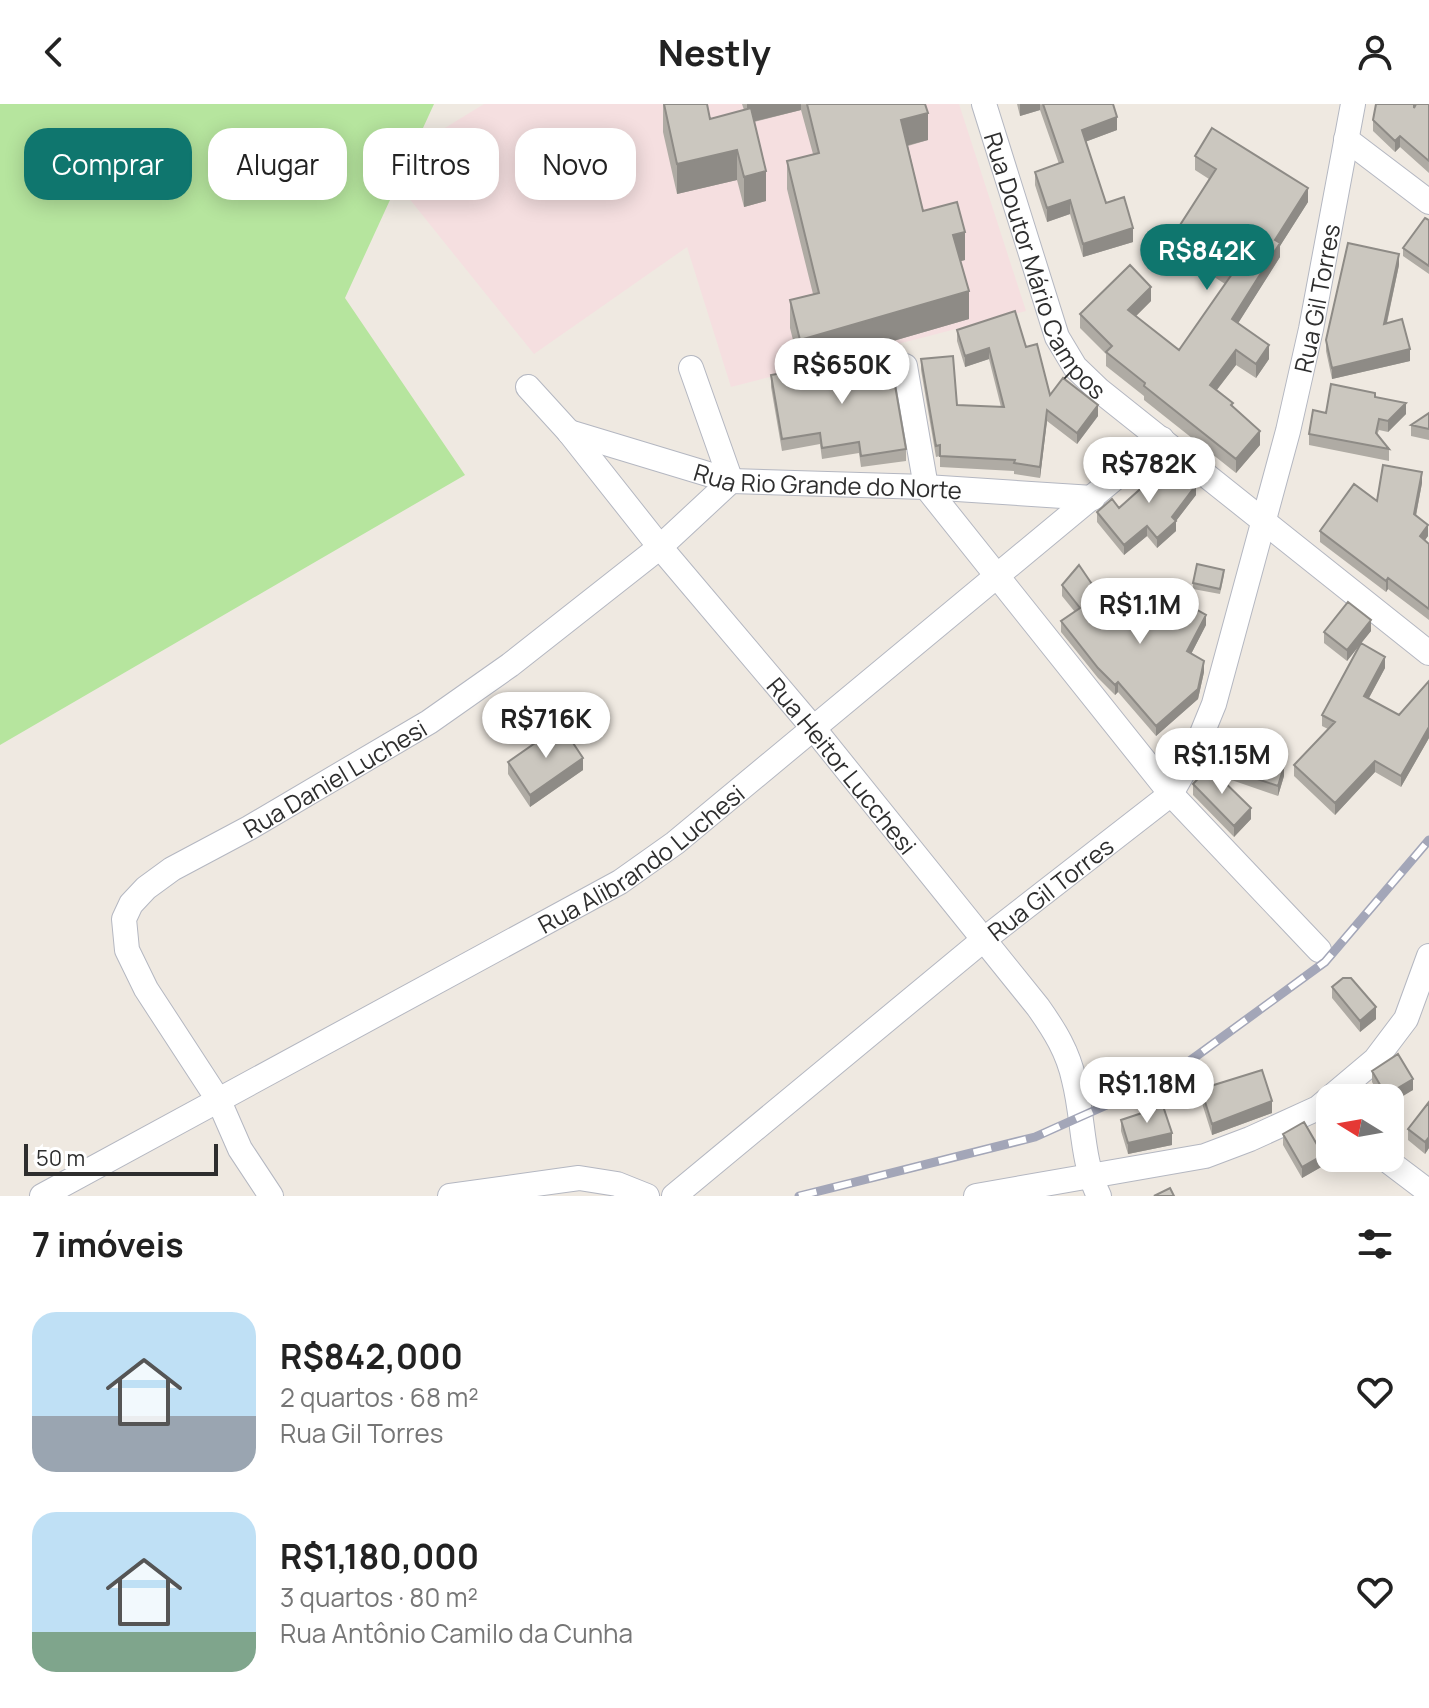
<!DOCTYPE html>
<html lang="pt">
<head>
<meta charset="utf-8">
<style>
  :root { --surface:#fff; --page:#f6f6f6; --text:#222; --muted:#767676; --accent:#0f766e }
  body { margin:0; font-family:Manrope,sans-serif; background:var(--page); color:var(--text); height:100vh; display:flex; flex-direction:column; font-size:30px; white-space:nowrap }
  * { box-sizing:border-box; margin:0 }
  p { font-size:26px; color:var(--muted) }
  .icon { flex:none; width:44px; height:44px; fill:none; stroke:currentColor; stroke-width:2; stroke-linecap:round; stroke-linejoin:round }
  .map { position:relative; height:1092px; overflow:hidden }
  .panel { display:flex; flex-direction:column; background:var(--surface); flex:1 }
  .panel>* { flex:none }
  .hud { position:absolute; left:24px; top:24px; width:800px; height:72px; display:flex; gap:16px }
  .needle { width:52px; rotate:281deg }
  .controls { position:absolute; left:1316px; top:980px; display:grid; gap:16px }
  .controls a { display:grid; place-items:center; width:88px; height:88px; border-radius:16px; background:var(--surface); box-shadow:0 4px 20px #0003; font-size:40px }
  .scale { position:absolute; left:24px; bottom:20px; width:194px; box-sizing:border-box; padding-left:8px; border:4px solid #2e2e2e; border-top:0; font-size:22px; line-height:28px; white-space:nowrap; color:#2e2e2e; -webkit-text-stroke:6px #fff; paint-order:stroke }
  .price { position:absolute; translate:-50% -68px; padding:0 18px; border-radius:28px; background:#fff; color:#222; font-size:26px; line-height:52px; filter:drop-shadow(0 2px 4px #0008) }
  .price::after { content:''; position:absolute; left:50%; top:48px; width:24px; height:18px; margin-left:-12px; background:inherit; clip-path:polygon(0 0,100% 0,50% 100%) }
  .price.selected { background:var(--accent); color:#fff }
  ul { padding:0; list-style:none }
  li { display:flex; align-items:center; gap:24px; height:200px; padding:0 32px }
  li span { display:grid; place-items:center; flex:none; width:224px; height:160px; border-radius:24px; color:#555 }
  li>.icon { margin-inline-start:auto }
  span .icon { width:96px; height:96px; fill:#fffc; stroke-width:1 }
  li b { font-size:34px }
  h2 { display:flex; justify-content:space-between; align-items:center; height:96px; padding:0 32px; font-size:34px }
  .tag { padding:0 28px; border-radius:24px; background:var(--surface); box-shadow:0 4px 20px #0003; font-size:28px; line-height:72px }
  .tag.selected { background:var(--accent); color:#fff }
  header { display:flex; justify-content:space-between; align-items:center; height:104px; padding:0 32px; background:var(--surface); font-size:36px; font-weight:700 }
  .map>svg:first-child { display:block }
  .medical { fill:#f5dfe0 }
  .green { fill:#b6e59e }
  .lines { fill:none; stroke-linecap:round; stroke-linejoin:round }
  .street-casing { stroke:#b4b7c1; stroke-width:26 }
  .street { stroke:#fff; stroke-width:24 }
  .rail-casing { stroke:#a3a6b8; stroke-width:9 }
  .rail { stroke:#fff; stroke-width:6; stroke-dasharray:18; stroke-linecap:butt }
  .wall { fill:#afaba4 }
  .shaded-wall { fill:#8e8b86 }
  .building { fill:#cbc7bf; stroke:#8e8b86; stroke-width:2 }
  .labels { text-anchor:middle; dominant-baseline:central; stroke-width:8; stroke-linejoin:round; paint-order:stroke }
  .street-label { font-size:24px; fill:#2e2e2e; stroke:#fff }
</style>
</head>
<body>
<header><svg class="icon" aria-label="back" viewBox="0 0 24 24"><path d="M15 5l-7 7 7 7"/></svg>Nestly<svg class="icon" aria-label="person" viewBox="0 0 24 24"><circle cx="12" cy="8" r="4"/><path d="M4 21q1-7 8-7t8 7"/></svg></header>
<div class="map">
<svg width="1429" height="1092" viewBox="0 0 1429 1092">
  <rect width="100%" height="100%" fill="#efe9e1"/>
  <!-- medical -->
  <path class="medical" d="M484 0H959L1026 207 731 283 687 143 534 250 383 62Z"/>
  <!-- green -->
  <path class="green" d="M0 0H434L345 194 465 371 0 641Z"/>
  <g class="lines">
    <defs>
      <g id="street">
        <path id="s1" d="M984 0 1057 233 1075 263 1099 286 1429 549"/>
        <path d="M1346 35 1429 98"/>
        <path d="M905 262 926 383 1171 690 1319 846"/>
        <path id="s2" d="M528 283 569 328 660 443 814 625 1038 903C1055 927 1068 948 1074 976 1084 1015 1081 1056 1099 1092"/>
        <path id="s3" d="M569 328 731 377 926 383 1093 394"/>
        <path d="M1384 1054 1429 1088"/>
        <path id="s4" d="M42 1092 620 778 675 739 1162 335"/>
        <path id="s5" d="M271 1092 240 1045 219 997 146 885 127 846 124 815 131 800 146 784 172 765 249 724 429 618 510 561 660 443 731 377 691 264"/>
        <path d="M450 1092 579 1074 617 1080 647 1092"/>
        <path id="s6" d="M674 1092 982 837 1171 690 1194 649 1214 600 1288 327 1311 225 1353 0"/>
        <path d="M976 1092 1205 1052 1250 1035 1318 1004 1375 956 1406 915 1429 852"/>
      </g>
    </defs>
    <!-- street casing -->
    <use href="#street" class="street-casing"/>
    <!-- street -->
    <use href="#street" class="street"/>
    <defs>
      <path id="rail" d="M799 1092 1035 1033 1165 975 1325 858 1429 736"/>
    </defs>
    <!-- rail casing -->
    <use href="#rail" class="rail-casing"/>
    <!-- rail -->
    <use href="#rail" class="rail"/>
  </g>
  <!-- wall -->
  <path class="wall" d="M663 0 710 15 744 6 742 0H925L928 36 908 42 923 107 965 156 961 157 969 215 800 264 790 224V196L813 190 787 85V57L813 50 801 6 754 18 766 97 744 103 737 76 677 90 663 28Z
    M1017 0H1113L1117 26 1085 38 1106 99 1133 138 1083 153 1070 110 1047 118 1035 81V68L1059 60 1040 6 1020 12Z
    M1429 0V69L1400 43 1395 48 1373 27V16Z
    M1195 52 1308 98 1280 142V153L1238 219 1269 255 1256 274 1236 261 1216 286 1233 302 1260 341 1236 369 1144 296V292L1106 262V250L1080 224V210L1151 197 1136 212 1179 246 1225 180 1173 146V132L1209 75 1195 66Z
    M1429 116V170L1403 152V144Z
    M1399 161 1387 219 1410 257 1332 275 1326 247V236Z
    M957 226 1026 243 1050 291 1098 312 1077 340 1047 317 1040 374 1014 370V367L940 363V352L936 353 921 266V255L957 301 1001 303 989 255 965 263 957 237Z
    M771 271 906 345V357L861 363 859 349 822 355 820 340 782 347 771 283Z
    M1375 293 1406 310 1388 328 1379 326 1377 331 1389 345V357L1309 341V330L1326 309Z
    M1429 309V336L1411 332V321Z
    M1422 379 1416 412 1428 432 1425 436 1429 440V516L1388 485 1386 488 1320 438V427L1377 397Z
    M1196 391 1176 417V427L1157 444 1147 432 1124 451 1097 418V408Z
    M1224 471 1220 490 1193 485V479Z
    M1062 481 1117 517 1138 521H1206L1191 550 1204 568 1198 595 1156 632 1118 588 1115 591 1098 574 1061 528V517L1075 508 1062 492Z
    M1371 527 1361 539 1385 564 1369 594 1399 611 1429 577V634L1401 683 1375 668 1335 711 1294 672V661L1328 625 1322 622V611L1360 540 1347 557 1324 539V528Z
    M508 658 583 666 530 703 508 670Z
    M1213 660 1284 672 1278 692 1217 671 1251 715 1234 733 1193 691V680L1213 667Z
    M1332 883 1376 915 1360 928 1332 894Z
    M1372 967 1413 986 1390 994H1381L1372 978Z
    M1201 985 1272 1009 1212 1031 1201 996Z
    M1429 998V1044L1425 1050 1408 1036V1025Z
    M1121 1016 1172 1041 1128 1050 1121 1027Z
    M1283 1030 1323 1062 1302 1074 1283 1041Z"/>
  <!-- shaded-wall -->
  <path class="shaded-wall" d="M747 0H801V6L747 19Z
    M1020 0H1040V6L1020 12Z
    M928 9V36L901 43V16Z
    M1117 13V26L1082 39V26Z
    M1400 32V43L1395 48V37Z
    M737 46V76L677 90V60Z
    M766 67V97L744 103V73Z
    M1308 84V98L1280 142V153L1232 229V215L1275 136Z
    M1070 96V110L1047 118V104Z
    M1133 124V138L1083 153V140Z
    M965 128V156L953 159V131Z
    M1399 150V161L1384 231V220Z
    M1151 183V197L1128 220V206Z
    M969 187V215L800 264V236Z
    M1269 241V255L1256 274V260Z
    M989 244V255L965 263V252Z
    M1410 245V257L1332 275V264Z
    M1236 246V261L1210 295V281Z
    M1406 299V310L1388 328V317Z
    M1098 301V312L1077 340V329Z
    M1047 306V317L1040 374V363Z
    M1260 327V341L1236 369V355Z
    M1422 368V379L1414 421V410Z
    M1196 381V391L1176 417V427L1157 444V434Z
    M1428 421V432L1420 443V432Z
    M1147 422V432L1124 451V441Z
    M1388 474V485L1386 488V477Z
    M1206 511V521L1187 558V547Z
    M1371 516V527L1347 557V546Z
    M1385 553V564L1364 603V592Z
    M1204 557V568L1198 595 1156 632V622Z
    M1118 578V588L1115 591V581Z
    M1429 623V634L1401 683V672Z
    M583 654V666L530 703V691Z
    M1375 657V668L1335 711V699Z
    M1284 662V672L1278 692V682Z
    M1251 704V715L1234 733V722Z
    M1376 903V915L1360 928V917Z
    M1413 975V986L1390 1000V994H1386V991Z
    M1272 997V1009L1212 1031V1020Z
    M1172 1029V1041L1128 1050V1039Z
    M1429 1033V1044L1425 1050V1038Z
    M1323 1051V1062L1302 1074V1063Z"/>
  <!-- building -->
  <path class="building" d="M664 0H707L710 15 751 4 766 67 744 73 737 46 677 60Z
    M807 0H925L928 9 901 16 923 107 957 98 965 128 953 131 969 187 800 236 790 196 819 189 787 57 819 49Z
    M1043 0H1113L1117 13 1082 26 1106 99 1124 93 1133 124 1083 140 1070 96 1047 104 1035 68 1063 58Z
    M1376 0H1414V4L1416 0H1429V57L1400 32 1395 37 1373 16Z
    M1212 24 1308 84 1275 136 1280 139 1232 215 1269 241 1256 260 1236 246 1210 281 1233 299 1231 301 1260 327 1236 355 1144 282 1145 279 1106 248 1112 242 1080 210 1130 161 1151 183 1128 206 1179 246 1232 170 1173 132 1216 65 1195 52Z
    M1425 114 1429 116V162L1403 144Z
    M1348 139 1399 150 1384 220 1402 215 1410 245 1332 264 1326 236Z
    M1015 207 1026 243 1037 240 1050 291 1063 274 1098 301 1077 329 1047 306 1040 363 1014 359 1015 356 940 352V341L936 342 921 255 953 252 957 301 1004 303 989 244 965 252 957 226Z
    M891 258 906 345 861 352 859 338 822 344 820 329 782 335 771 271 799 266Z
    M1331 280 1375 289V293L1406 299 1388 317 1379 315 1376 329 1389 345 1309 330 1313 306 1326 309Z
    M1429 309V325L1411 321Z
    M1163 357 1196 381 1172 413 1176 417 1157 434 1147 422 1124 441 1097 408 1112 395 1119 404 1148 378Z
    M1383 361 1422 368 1414 410 1428 421 1420 432 1429 440V505L1388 474 1386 477 1320 427 1354 380 1377 397Z
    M1197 460 1224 466 1220 485 1193 479Z
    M1079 461 1117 517 1125 508 1138 521 1158 484 1206 511 1187 547 1204 557 1198 585 1156 622 1118 578 1115 581 1098 564 1061 517 1080 504 1062 481Z
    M1348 498 1371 516 1347 546 1324 528Z
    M1361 539 1385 553 1364 592 1399 611 1429 577V623L1401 672 1375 657 1335 699 1294 661 1335 618 1322 611Z
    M561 621 583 654 530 691 508 658Z
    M1218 640 1284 662 1278 682 1213 660Z
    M1209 663 1251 704 1234 722 1193 680Z
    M1343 874H1351L1376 903 1360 917 1332 883Z
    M1398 950 1413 975 1386 991 1372 967Z
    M1262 966 1272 997 1212 1020 1201 985Z
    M1429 998V1033L1425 1038 1408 1025Z
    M1163 1002 1172 1029 1128 1039 1121 1016Z
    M1304 1018 1323 1051 1302 1063 1283 1030Z
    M1170 1084 1174 1092H1154Z"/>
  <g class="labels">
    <!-- street labels -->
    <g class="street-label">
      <text stroke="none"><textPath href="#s1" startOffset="174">Rua Doutor Mário Campos</textPath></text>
      <text stroke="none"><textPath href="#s6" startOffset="1158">Rua Gil Torres</textPath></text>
      <text stroke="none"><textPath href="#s3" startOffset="266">Rua Rio Grande do Norte</textPath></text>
      <text stroke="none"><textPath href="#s2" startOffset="492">Rua Heitor Lucchesi</textPath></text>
      <text stroke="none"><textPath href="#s5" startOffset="574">Rua Daniel Luchesi</textPath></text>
      <text stroke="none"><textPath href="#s4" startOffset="688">Rua Alibrando Luchesi</textPath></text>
      <text stroke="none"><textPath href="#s6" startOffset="486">Rua Gil Torres</textPath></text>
    </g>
  </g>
</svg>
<div class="controls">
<a><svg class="needle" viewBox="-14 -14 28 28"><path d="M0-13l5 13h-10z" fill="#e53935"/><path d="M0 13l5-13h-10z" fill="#767676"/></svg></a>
</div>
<div class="scale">50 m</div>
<b class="price selected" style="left:1207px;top:188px">R$842K</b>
<b class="price" style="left:842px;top:302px">R$650K</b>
<b class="price" style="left:1149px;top:401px">R$782K</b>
<b class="price" style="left:1140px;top:542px">R$1.1M</b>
<b class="price" style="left:546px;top:656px">R$716K</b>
<b class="price" style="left:1222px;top:692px">R$1.15M</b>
<b class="price" style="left:1147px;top:1021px">R$1.18M</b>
<div class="hud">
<a class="tag selected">Comprar</a>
<a class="tag">Alugar</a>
<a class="tag">Filtros</a>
<a class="tag">Novo</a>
</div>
</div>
<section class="panel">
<h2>7 imóveis<svg class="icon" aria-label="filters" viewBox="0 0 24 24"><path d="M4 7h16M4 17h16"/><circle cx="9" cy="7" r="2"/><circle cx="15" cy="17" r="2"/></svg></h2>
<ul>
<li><span style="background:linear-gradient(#bfe0f5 65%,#9aa5b1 0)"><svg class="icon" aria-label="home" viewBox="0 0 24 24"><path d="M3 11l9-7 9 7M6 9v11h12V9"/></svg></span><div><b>R$842,000</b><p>2 quartos · 68 m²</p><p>Rua Gil Torres</p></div><svg class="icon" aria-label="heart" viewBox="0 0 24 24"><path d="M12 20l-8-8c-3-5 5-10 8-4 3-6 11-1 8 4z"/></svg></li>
<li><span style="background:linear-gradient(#bfe0f5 75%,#7fa58c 0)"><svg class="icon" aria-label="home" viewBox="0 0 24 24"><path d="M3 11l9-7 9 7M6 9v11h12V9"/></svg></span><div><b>R$1,180,000</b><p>3 quartos · 80 m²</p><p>Rua Antônio Camilo da Cunha</p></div><svg class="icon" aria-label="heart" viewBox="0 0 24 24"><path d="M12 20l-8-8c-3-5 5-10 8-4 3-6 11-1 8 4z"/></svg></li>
</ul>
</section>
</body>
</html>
